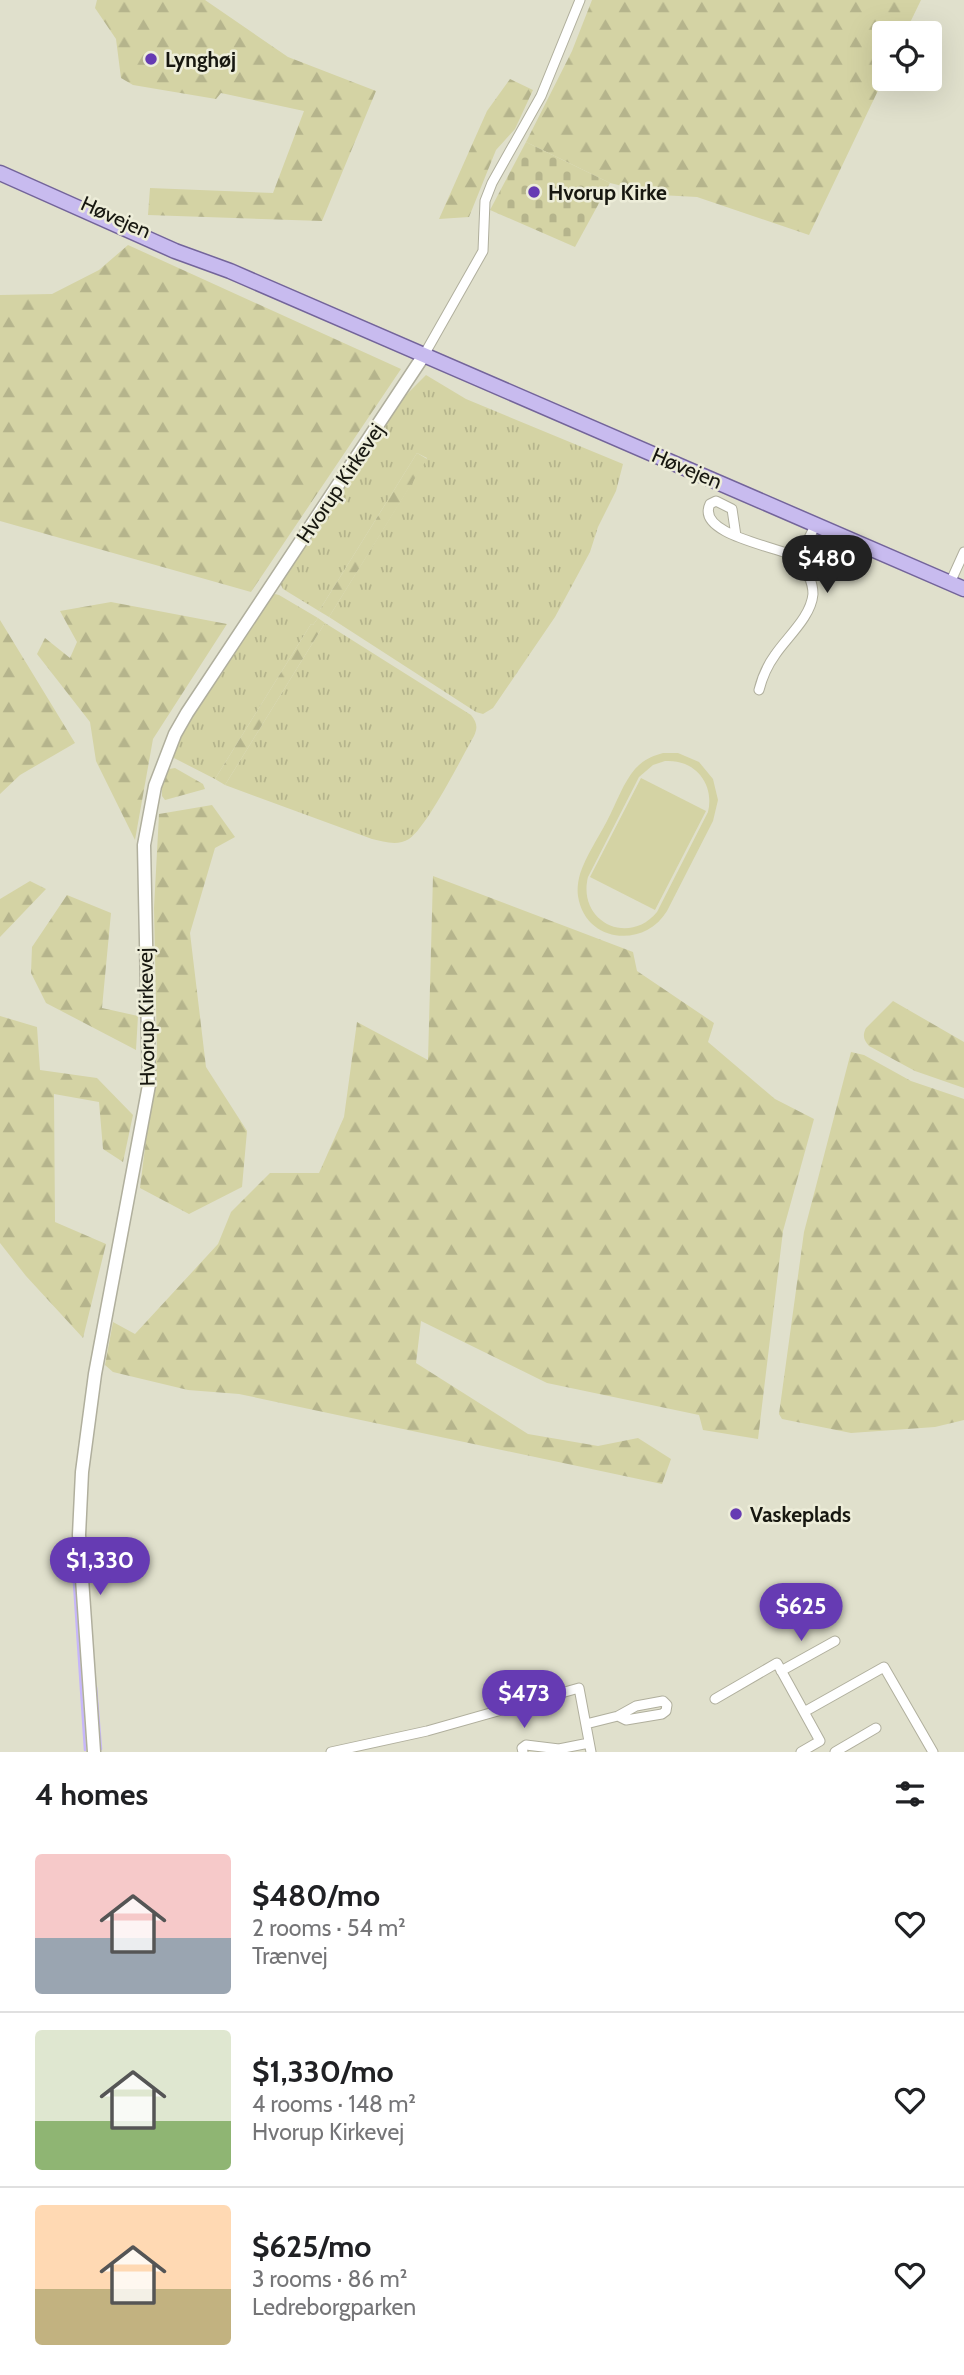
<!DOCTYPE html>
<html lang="en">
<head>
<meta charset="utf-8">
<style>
  :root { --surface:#fff; --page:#f6f6f6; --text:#202124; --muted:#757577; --line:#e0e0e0; --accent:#663bb3 }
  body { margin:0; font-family:Cabin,sans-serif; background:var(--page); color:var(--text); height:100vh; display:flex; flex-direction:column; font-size:26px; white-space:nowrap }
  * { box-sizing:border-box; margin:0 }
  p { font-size:23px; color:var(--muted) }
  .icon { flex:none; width:38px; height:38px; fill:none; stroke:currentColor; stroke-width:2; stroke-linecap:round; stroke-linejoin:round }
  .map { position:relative; height:1752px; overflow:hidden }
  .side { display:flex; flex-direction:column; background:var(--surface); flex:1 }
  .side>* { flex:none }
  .fabs { position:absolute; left:872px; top:21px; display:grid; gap:14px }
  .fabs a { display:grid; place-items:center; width:70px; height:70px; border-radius:7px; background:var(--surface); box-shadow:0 7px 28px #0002; font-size:35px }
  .price { position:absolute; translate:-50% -60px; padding:0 16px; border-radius:24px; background:var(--accent); color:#fff; font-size:23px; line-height:46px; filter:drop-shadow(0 2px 4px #0008) }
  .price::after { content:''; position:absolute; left:50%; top:42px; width:21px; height:16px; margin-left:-10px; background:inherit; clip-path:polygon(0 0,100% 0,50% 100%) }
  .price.on { background:#222; color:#fff }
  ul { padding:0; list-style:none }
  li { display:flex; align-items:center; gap:21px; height:175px; padding:0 35px }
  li+li { border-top:2px solid var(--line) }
  li span { display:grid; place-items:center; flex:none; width:196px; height:140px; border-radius:7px; color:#555 }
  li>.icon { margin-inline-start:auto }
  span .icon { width:84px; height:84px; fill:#fffc; stroke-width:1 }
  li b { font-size:30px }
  h2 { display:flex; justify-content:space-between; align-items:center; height:84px; padding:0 35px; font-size:30px }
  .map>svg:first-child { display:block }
  .grass { fill:url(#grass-tufts) }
  .forest { fill:url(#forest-firs) }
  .cemetery { fill:url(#cemetery-stones) }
  .pitch { fill:#d4d3a4; fill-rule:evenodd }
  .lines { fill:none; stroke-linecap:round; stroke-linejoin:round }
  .stream { stroke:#c6b6fa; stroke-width:2.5 }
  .street-casing { stroke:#b0af9d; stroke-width:11 }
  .secondary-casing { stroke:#b0af9d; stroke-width:15 }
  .primary-casing { stroke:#73649a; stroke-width:17 }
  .street { stroke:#fff; stroke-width:9 }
  .secondary { stroke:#fff; stroke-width:12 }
  .primary { stroke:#c8bbef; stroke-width:14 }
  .poi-dot { fill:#663bb3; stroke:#ededd9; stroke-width:2.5 }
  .labels { text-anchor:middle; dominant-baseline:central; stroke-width:5; stroke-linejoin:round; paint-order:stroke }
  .poi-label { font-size:21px; font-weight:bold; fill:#171710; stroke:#ededd9; text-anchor:start }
  .street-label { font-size:21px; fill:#171710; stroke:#ededd9 }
</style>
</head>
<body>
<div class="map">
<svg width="964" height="1752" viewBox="0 0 964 1752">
  <defs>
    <pattern id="grass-tufts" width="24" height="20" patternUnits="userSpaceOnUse" patternTransform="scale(1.75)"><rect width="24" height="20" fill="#d4d3a4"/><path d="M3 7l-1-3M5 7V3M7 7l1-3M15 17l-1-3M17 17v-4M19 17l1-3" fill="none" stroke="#b5b48c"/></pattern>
    <pattern id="forest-firs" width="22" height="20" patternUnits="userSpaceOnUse" patternTransform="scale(1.75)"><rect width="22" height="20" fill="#d4d3a4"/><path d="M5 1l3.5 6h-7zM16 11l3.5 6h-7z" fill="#b5b48c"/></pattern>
    <pattern id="cemetery-stones" width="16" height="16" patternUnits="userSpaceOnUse" patternTransform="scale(1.75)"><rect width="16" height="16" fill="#d4d3a4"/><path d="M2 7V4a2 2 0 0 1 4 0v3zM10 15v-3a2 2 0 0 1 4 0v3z" fill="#b5b48c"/></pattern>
  </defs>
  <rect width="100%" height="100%" fill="#e0e0cc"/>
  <!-- grass -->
  <path class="grass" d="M426 375 466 399 623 464 616 491 598 527 590 552 555 617 493 708 483 714 476 712 329 617 427 458 417 453 319 611 283 589 280 583 403 398Z
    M275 594 279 595 318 618 313 625 311 624 215 779 174 758C172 736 253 622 270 596Z
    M325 623 471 715C477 723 478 727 474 736 462 757 427 827 409 839 398 846 384 842 372 839L225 785Z"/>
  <!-- forest -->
  <path class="forest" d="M97 0H205L288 57 376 91 322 221 148 215 150 188 273 193 304 111 221 93 216 99 133 85 121 78 116 39 95 8Z
    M592 0H921L905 33H884V78L809 235 697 197 660 195 610 183 526 142 572 51Z
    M510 79 533 90 515 129 496 150 469 217 439 219 487 111Z
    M128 245 401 369 251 592 0 521V295L52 294 99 270Z
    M417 453 427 459 329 617 319 611Z
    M111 602 227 624 153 739 135 840 96 761 90 722 37 654 45 638 70 658 77 642 60 611Z
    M318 618 325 623 225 785 215 779 311 624 313 625Z
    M0 620 75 743 20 775 0 794Z
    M175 768 203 784 205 789 165 800 162 796V783L169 769Z
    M212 805 235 837 215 848 190 933 206 1067 247 1131 242 1187 189 1214 140 1188 157 1051 154 908 159 814Z
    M433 876 633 952 637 971 714 1023 708 1042 775 1099 814 1119 783 1231 758 1439 703 1430 699 1415 547 1383 421 1321 416 1363 528 1434 598 1446 638 1438 671 1459 662 1484 239 1394 188 1390 113 1372 105 1365 113 1322 135 1334 218 1244 231 1212 270 1173H319L344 1117 357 1022 428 1060Z
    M30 881 46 889 0 937V899Z
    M67 895 111 913 102 1008 138 1016 136 1050 46 1003 31 973 32 947Z
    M893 1001 964 1042V1088L915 1071 869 1046C864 1040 862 1036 866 1028Z
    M0 1016 37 1027 40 1070 97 1078 133 1115 123 1162 103 1149 99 1102 54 1094 55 1222 106 1244 83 1338 26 1276 0 1243Z
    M851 1052 864 1055 911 1081 964 1099V1420L935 1427 851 1433 782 1419 779 1414 804 1232Z"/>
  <!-- cemetery -->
  <path class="cemetery" d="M526 142 610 183 575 247 490 210Z"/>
  <!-- pitch -->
  <path class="pitch" d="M663 753H678L699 762 713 779 718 800 713 821 667 911C644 949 585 943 578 896 577 889 578 881 580 874 586 856 598 838 607 821 616 804 623 783 635 769 643 760 652 756 663 753ZM665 761C694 759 715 783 708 812L657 912C628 947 577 921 588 877L639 777 653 765Z
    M641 778 706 811 655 910 590 877Z"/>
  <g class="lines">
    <!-- stream -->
    <path class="stream" d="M72 1553 85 1750
      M96 1687 101 1749"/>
    <defs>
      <path id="street" d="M424 355 483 251 485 201 492 183 541 96 580 0
        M736 536 732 509 716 501 710 504C695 535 780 547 799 558 806 569 813 581 813 594 811 617 787 637 775 655 767 666 762 678 759 690
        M799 558 816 524
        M950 583 964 552
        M781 1671 835 1641
        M715 1699 777 1663 820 1741 801 1752
        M804 1712 884 1667 933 1752
        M586 1724 618 1716 626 1720 662 1714 666 1711 667 1705 663 1701 636 1706 618 1716
        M331 1752 427 1731 579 1688 591 1752
        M523 1752 522 1748 526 1745 559 1749 589 1743
        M835 1752 876 1728"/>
      <path id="secondary" d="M94 1752 79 1535 82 1472 95 1374 149 1085 144 845 155 786 175 734 187 713 424 355"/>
      <path id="primary" d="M0 173 175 251 230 271 964 589"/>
    </defs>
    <!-- street casing -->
    <use href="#street" class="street-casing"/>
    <!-- secondary casing -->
    <use href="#secondary" class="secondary-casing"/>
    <!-- primary casing -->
    <use href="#primary" class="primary-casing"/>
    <!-- street -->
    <use href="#street" class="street"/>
    <!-- secondary -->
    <use href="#secondary" class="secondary"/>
    <!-- primary -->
    <use href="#primary" class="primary"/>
  </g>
  <!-- markers -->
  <g class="poi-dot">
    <circle cx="151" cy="59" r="7"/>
    <circle cx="534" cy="192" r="7"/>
    <circle cx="736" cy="1514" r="7"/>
  </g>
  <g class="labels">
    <!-- poi labels -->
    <g class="poi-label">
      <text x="165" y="59">Lynghøj</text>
      <text x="548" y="192">Hvorup Kirke</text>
      <text x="750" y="1514">Vaskeplads</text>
    </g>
    <!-- street labels -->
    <g class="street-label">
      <text transform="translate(116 217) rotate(24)">Høvejen</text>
      <text transform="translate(687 468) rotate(23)">Høvejen</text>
      <text transform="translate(340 483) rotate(-56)">Hvorup Kirkevej</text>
      <text transform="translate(146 1017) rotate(-91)">Hvorup Kirkevej</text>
    </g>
  </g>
</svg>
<div class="fabs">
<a><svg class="icon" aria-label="locate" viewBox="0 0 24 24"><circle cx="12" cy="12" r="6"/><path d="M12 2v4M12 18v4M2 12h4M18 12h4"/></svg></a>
</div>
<b class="price on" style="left:827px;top:595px">$480</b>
<b class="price" style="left:100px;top:1597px">$1,330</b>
<b class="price" style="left:801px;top:1643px">$625</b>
<b class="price" style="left:524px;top:1730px">$473</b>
</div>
<section class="side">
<h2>4 homes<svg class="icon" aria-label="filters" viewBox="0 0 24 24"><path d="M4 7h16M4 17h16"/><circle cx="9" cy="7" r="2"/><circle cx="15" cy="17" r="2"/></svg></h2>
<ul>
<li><span style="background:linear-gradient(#f6c9c9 60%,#9aa5b1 0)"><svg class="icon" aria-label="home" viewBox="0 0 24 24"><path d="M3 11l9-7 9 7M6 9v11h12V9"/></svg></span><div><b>$480/mo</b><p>2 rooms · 54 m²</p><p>Trænvej</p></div><svg class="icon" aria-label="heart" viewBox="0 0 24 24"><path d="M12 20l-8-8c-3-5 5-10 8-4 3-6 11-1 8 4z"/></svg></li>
<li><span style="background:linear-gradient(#dfe7d0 65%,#8fb573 0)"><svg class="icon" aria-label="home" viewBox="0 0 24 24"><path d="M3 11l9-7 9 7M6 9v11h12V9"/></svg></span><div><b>$1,330/mo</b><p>4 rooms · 148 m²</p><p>Hvorup Kirkevej</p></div><svg class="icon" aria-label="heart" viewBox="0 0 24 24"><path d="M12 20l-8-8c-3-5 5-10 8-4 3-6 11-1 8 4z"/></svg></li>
<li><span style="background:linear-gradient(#ffd9b3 60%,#c2b280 0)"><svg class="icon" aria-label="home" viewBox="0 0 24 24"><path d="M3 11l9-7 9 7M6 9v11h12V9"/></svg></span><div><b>$625/mo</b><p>3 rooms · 86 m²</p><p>Ledreborgparken</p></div><svg class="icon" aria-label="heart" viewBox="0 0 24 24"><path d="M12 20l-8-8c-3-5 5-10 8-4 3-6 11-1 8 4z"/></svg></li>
</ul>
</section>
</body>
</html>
